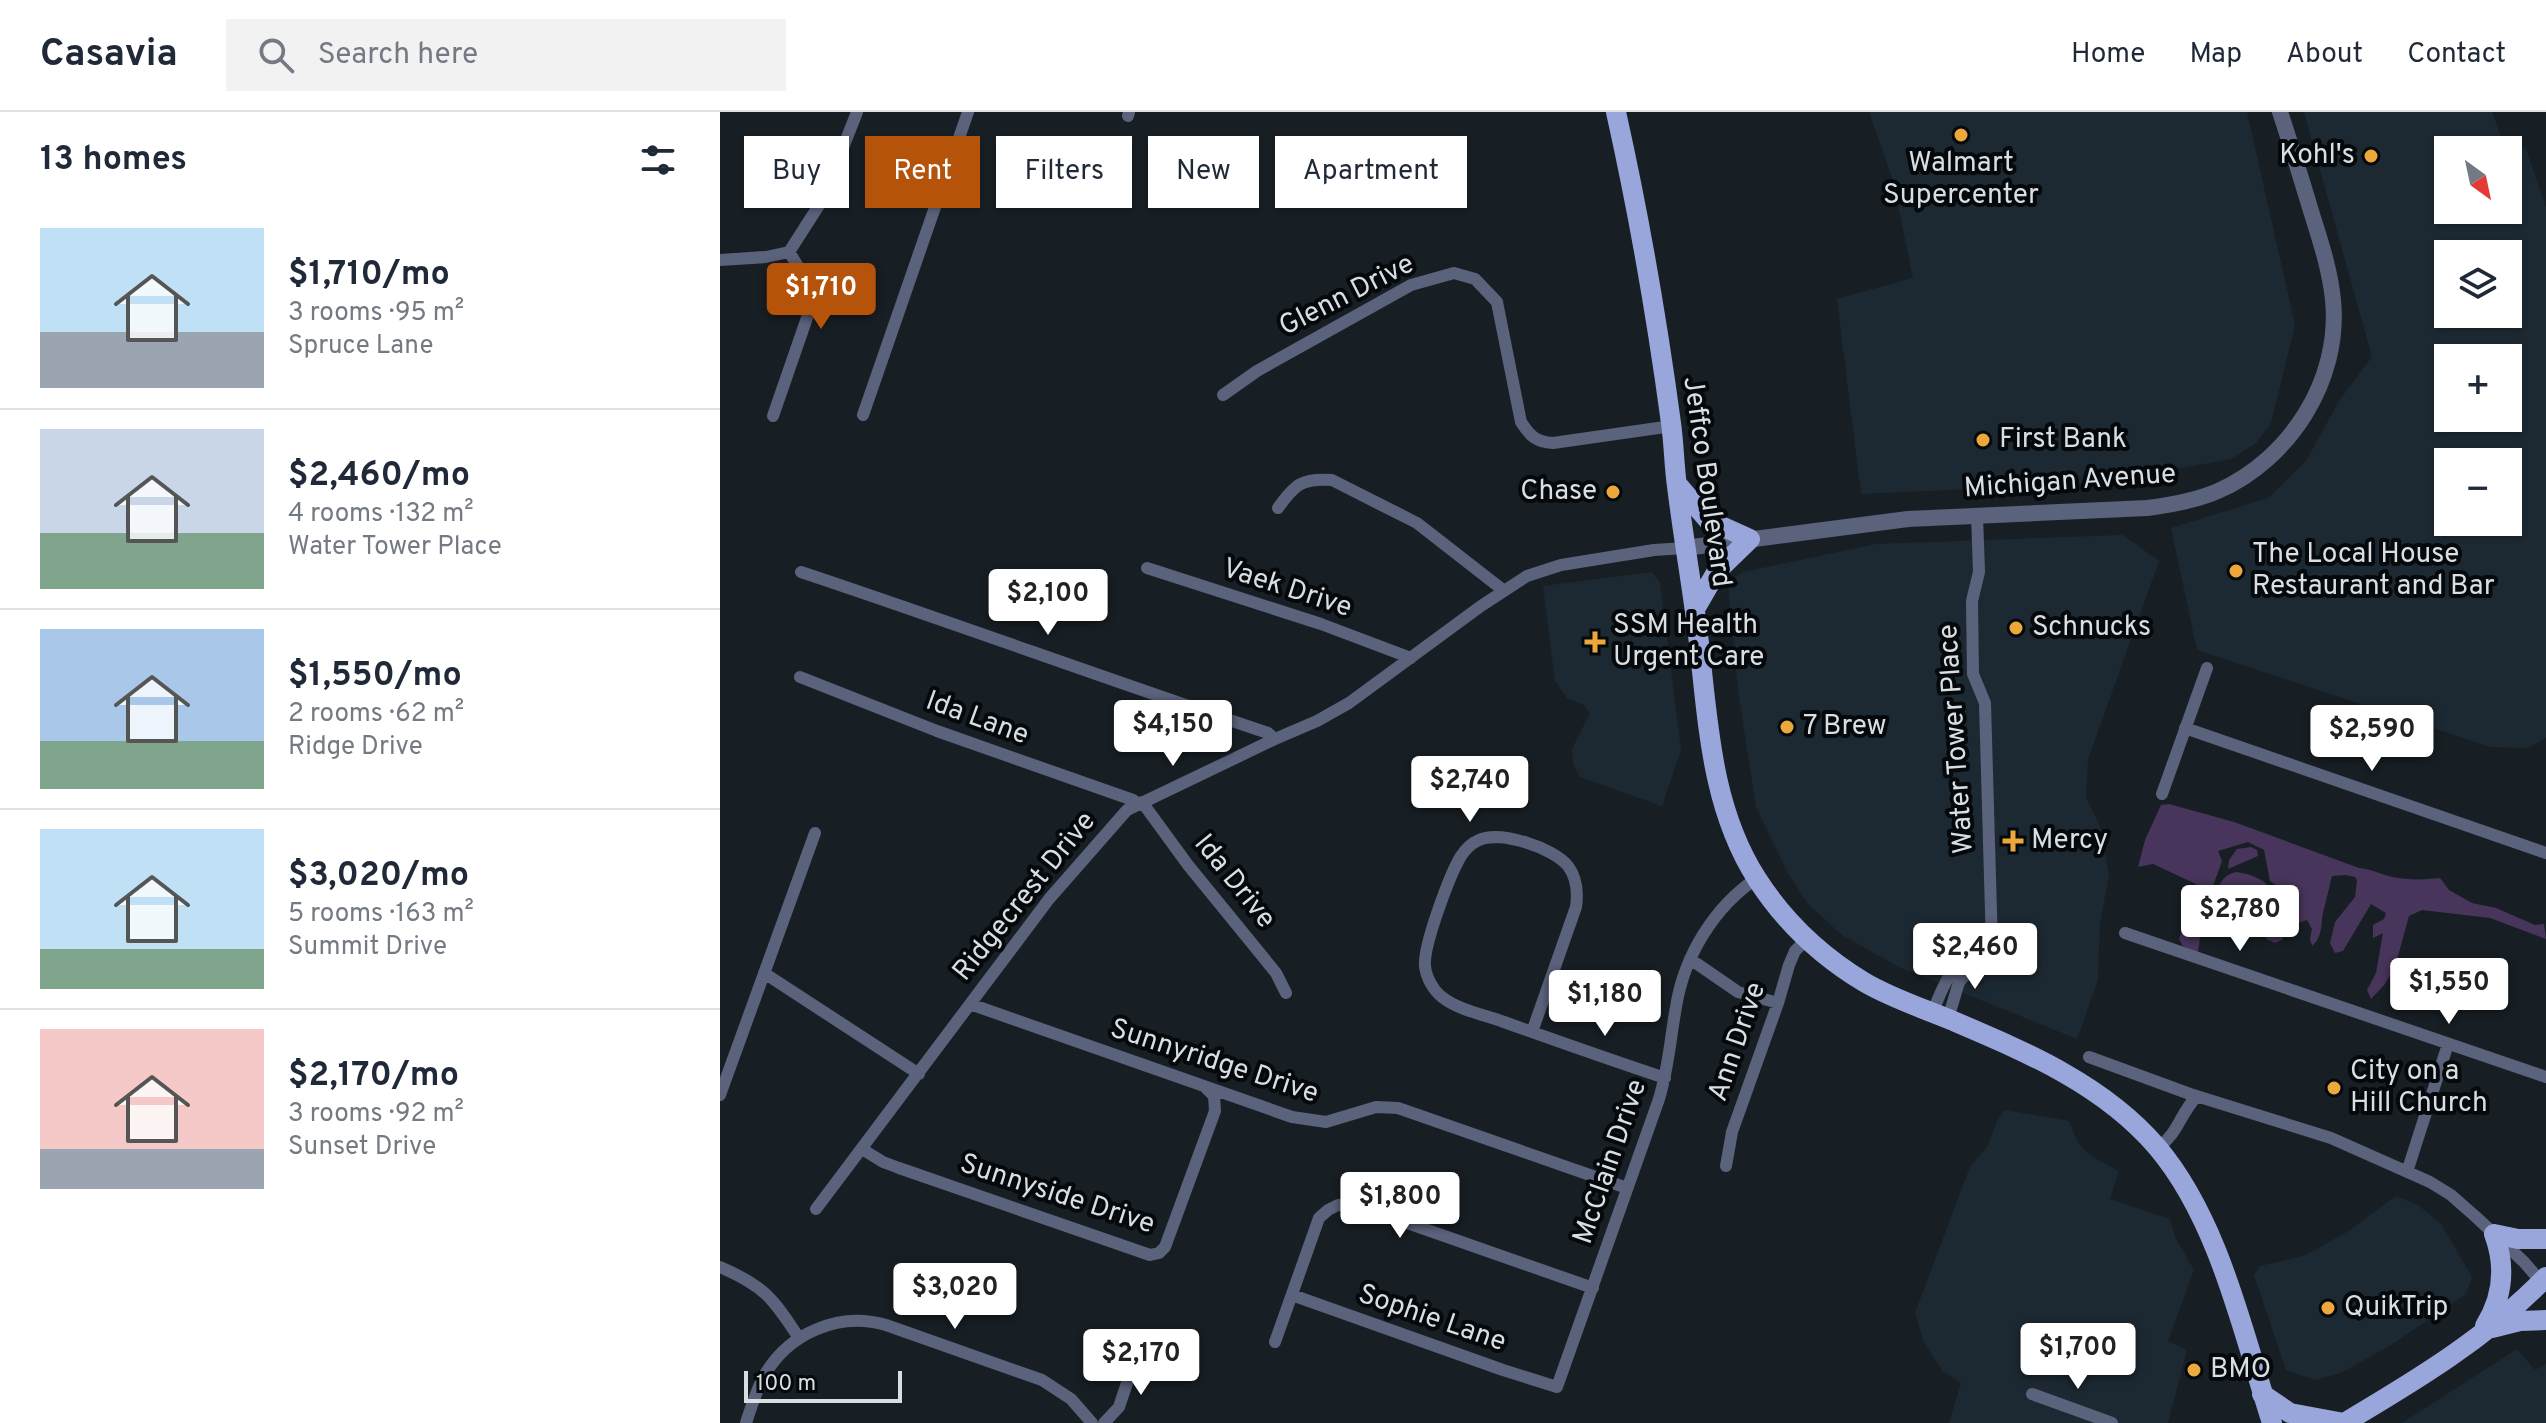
<!DOCTYPE html>
<html lang="en">
<head>
<meta charset="utf-8">
<style>
  :root { --surface:#fff; --page:#f2f2f3; --text:#1f2937; --muted:#747a83; --line:#e0e1e3; --accent:#b45309 }
  body { margin:0; font-family:Overpass,sans-serif; background:var(--page); color:var(--text); height:100vh; display:flex; flex-direction:column; font-size:30px; white-space:nowrap }
  * { box-sizing:border-box; margin:0 }
  p { font-size:26px; color:var(--muted) }
  .icon { flex:none; width:44px; height:44px; fill:none; stroke:currentColor; stroke-width:2; stroke-linecap:round; stroke-linejoin:round }
  .map { position:relative; flex:1; overflow:hidden }
  .side { display:flex; flex-direction:column; background:var(--surface); width:720px }
  .side>* { flex:none }
  .top-card { position:absolute; left:24px; top:24px; width:760px; height:72px; display:flex; gap:16px }
  .needle { width:52px; rotate:147deg }
  .buttons { position:absolute; left:1714px; top:24px; display:grid; gap:16px }
  .buttons a { display:grid; place-items:center; width:88px; height:88px; border-radius:0px; background:var(--surface); box-shadow:0 2px 6px #0004; font-size:40px }
  .scale { position:absolute; left:24px; bottom:20px; width:158px; box-sizing:border-box; padding-left:8px; border:4px solid #d9dee2; border-top:0; font-size:22px; line-height:28px; white-space:nowrap; color:#d9dee2; -webkit-text-stroke:6px #06090b; paint-order:stroke }
  .price { position:absolute; translate:-50% -68px; padding:0 18px; border-radius:8px; background:#fff; color:#222; font-size:26px; line-height:52px; filter:drop-shadow(0 2px 4px #0008) }
  .price::after { content:''; position:absolute; left:50%; top:48px; width:24px; height:18px; margin-left:-12px; background:inherit; clip-path:polygon(0 0,100% 0,50% 100%) }
  .price.active { background:var(--accent); color:#fff }
  ul { padding:0; list-style:none }
  li { display:flex; align-items:center; gap:24px; height:200px; padding:0 40px }
  li+li { border-top:2px solid var(--line) }
  li span { display:grid; place-items:center; flex:none; width:224px; height:160px; border-radius:0px; color:#555 }
  li>.icon { margin-inline-start:auto }
  span .icon { width:96px; height:96px; fill:#fffc; stroke-width:1 }
  li b { font-size:34px }
  h2 { display:flex; justify-content:space-between; align-items:center; height:96px; padding:0 40px; font-size:34px }
  .tag { padding:0 28px; border-radius:0px; background:var(--surface); box-shadow:0 2px 6px #0004; font-size:28px; line-height:72px }
  .tag.active { background:var(--accent); color:#fff }
  header { display:flex; align-items:center; gap:48px; box-sizing:border-box; height:112px; padding:0 40px; background:var(--surface); border-bottom:2px solid var(--line) }
  header strong { font-size:38px }
  nav { display:flex; gap:44px; margin-inline-start:auto; font-size:28px }
  .search { width:560px; height:72px; background:var(--page); display:flex; align-items:center; gap:20px; box-sizing:border-box; padding:0 28px; border-radius:0px; color:var(--muted); font-size:30px }
  main { display:flex; flex:1; min-height:0 }
  .map>svg:first-child { display:block }
  .built { fill:#1d2932; fill-rule:evenodd }
  .green { fill:#48355b }
  .lines { fill:none; stroke-linecap:round; stroke-linejoin:round }
  .minor { stroke:#5b627b; stroke-width:12 }
  .tertiary { stroke:#5b627b; stroke-width:16 }
  .primary { stroke:#98a6db; stroke-width:20 }
  .poi-dot { fill:#eda83b; stroke:#06090b; stroke-width:3 }
  .labels { text-anchor:middle; dominant-baseline:central; stroke-width:8; stroke-linejoin:round; paint-order:stroke }
  .poi-label { font-size:28px; fill:#d9dee2; stroke:#06090b; text-anchor:start }
  .street-label { font-size:28px; fill:#d9dee2; stroke:#06090b }
</style>
</head>
<body>
<header>
<strong>Casavia</strong>
<div class="search"><svg class="icon" aria-label="search" viewBox="0 0 24 24"><circle cx="10" cy="10" r="6"/><path d="M15 15l6 6"/></svg>Search here</div>
<nav><a>Home</a><a>Map</a><a>About</a><a>Contact</a></nav>
</header>
<main>
<section class="side">
<h2>13 homes<svg class="icon" aria-label="filters" viewBox="0 0 24 24"><path d="M4 7h16M4 17h16"/><circle cx="9" cy="7" r="2"/><circle cx="15" cy="17" r="2"/></svg></h2>
<ul>
<li><span style="background:linear-gradient(#bfe0f5 65%,#9aa5b1 0)"><svg class="icon" aria-label="home" viewBox="0 0 24 24"><path d="M3 11l9-7 9 7M6 9v11h12V9"/></svg></span><div><b>$1,710/mo</b><p>3 rooms · 95 m²</p><p>Spruce Lane</p></div></li>
<li><span style="background:linear-gradient(#c9d6e8 65%,#7fa58c 0)"><svg class="icon" aria-label="home" viewBox="0 0 24 24"><path d="M3 11l9-7 9 7M6 9v11h12V9"/></svg></span><div><b>$2,460/mo</b><p>4 rooms · 132 m²</p><p>Water Tower Place</p></div></li>
<li><span style="background:linear-gradient(#a9c7e8 70%,#7fa58c 0)"><svg class="icon" aria-label="home" viewBox="0 0 24 24"><path d="M3 11l9-7 9 7M6 9v11h12V9"/></svg></span><div><b>$1,550/mo</b><p>2 rooms · 62 m²</p><p>Ridge Drive</p></div></li>
<li><span style="background:linear-gradient(#bfe0f5 75%,#7fa58c 0)"><svg class="icon" aria-label="home" viewBox="0 0 24 24"><path d="M3 11l9-7 9 7M6 9v11h12V9"/></svg></span><div><b>$3,020/mo</b><p>5 rooms · 163 m²</p><p>Summit Drive</p></div></li>
<li><span style="background:linear-gradient(#f6c9c9 75%,#9aa5b1 0)"><svg class="icon" aria-label="home" viewBox="0 0 24 24"><path d="M3 11l9-7 9 7M6 9v11h12V9"/></svg></span><div><b>$2,170/mo</b><p>3 rooms · 92 m²</p><p>Sunset Drive</p></div></li>
</ul>
</section>
<div class="map">
<svg width="1826" height="1311" viewBox="0 0 1826 1311">
  <rect width="100%" height="100%" fill="#181f24"/>
  <!-- built -->
  <path class="built" d="M1149 0H1527L1575 213 1551 311 1536 331 1511 347 1377 371 1141 382 1117 187 1193 166 1173 68Z
    M1584 0H1772L1781 25 1806 37 1826 96V626L1808 636 1771 635 1477 538 1451 416 1548 386 1586 349 1619 289 1652 245ZM1728 38H1788V98H1728ZM1728 142H1788V202H1728ZM1788 246V306H1728V246ZM1788 350V410H1728V350Z
    M1403 423 1439 449 1368 647 1366 685 1380 714 1389 763 1380 811 1378 868 1357 927 1179 855 1122 823 1087 791 1068 761 1036 695 1018 578 1008 470 1023 460 1156 432Z
    M932 460 940 471 961 638 942 694 860 665 853 652 852 637 870 601 864 593 847 586 835 569 823 474Z
    M1285 998 1349 1009 1357 1029 1369 1043 1399 1059 1390 1087 1450 1107 1455 1125 1474 1158 1448 1229 1467 1238 1448 1311H1229L1241 1271 1222 1259 1204 1230 1195 1201 1250 1055 1268 1034 1277 1009Z
    M1676 1084 1698 1093 1721 1112 1752 1165 1746 1182 1671 1233 1621 1261 1595 1268 1566 1258 1534 1163 1540 1154 1584 1144 1627 1120Z
    M1797 1237 1815 1258 1826 1252V1311H1682Z"/>
  <!-- green -->
  <path class="green" d="M1449 692 1514 710 1639 756C1651 757 1660 762 1672 765 1687 768 1705 768 1720 766L1729 778 1752 791 1776 796 1815 813 1824 812 1826 827 1770 806 1702 798 1689 804 1675 855 1665 872 1651 887 1647 878 1656 861 1663 821 1653 826V813L1664 807 1666 801 1651 792 1623 839 1615 841 1610 831 1615 810 1635 785 1637 768 1635 765 1626 763 1612 764C1609 775 1607 786 1604 797 1600 810 1604 824 1592 834L1590 827 1592 817 1587 808C1575 811 1567 818 1562 828L1555 831 1546 827C1552 807 1574 799 1579 779L1568 782 1550 769 1544 738 1528 730 1498 739 1502 749 1489 785V802L1480 825 1478 841 1463 834 1459 827 1465 809 1469 805 1476 772 1433 752 1418 755 1425 728 1441 693Z
    M1531 735 1537 738 1538 744 1508 757 1509 748 1517 737Z
    M1517 760C1542 764 1564 777 1548 804 1527 812 1526 806 1510 795 1503 791 1499 791 1494 784 1500 772 1503 762 1517 760Z"/>
  <g class="lines">
    <!-- minor -->
    <path class="minor" d="M408 4 409 0
      M0 148 46 145 69 140 103 87 137 0
      M503 283 537 259 691 173 734 161 755 167 777 190 801 310C810 324 816 330 833 331L952 314
      M143 303 248 0
      M53 304 89 200C93 175 81 159 69 140
      M558 396C575 372 582 366 612 368L697 411 783 478
      M427 456 601 512 691 546
      M81 460C237 512 392 569 548 621L555 627
      M80 565 217 619 413 688 418 692
      M1465 616 1826 741
      M1442 682 1487 556
      M422 690 468 753 556 861 566 881
      M1405 821 1826 965
      M970 847 1018 880 1058 891
      M44 861 199 962
      M250 892 572 1005 606 1010 656 995 678 996 907 1076
      M1212 901C1225 873 1228 849 1262 844
      M1228 907 1239 870 1262 844 1272 835 1265 591 1253 562 1252 489 1259 460 1257 403
      M812 920 856 795C858 781 857 766 848 754 834 736 780 718 759 728 752 731 745 738 741 744 730 762 703 834 705 854 706 865 713 878 722 885 738 898 765 903 784 910 837 929 891 948 945 966
      M1369 945 1470 982 1611 1026 1710 1070 1731 1083 1756 1105 1804 1150 1823 1172
      M0 983 95 721
      M1438 1036C1460 1019 1459 1003 1477 984
      M142 1037 163 1050 179 1056 430 1143 439 1141 445 1135 495 999 494 984 486 976
      M1006 1054 1012 1020 1058 891 1069 853 1075 839 1087 827
      M1687 1060 1728 932
      M96 1097 329 787 407 698 555 627 597 609 629 591 761 494 807 464 841 453 934 438 965 436
      M0 1155C44 1174 53 1186 79 1226
      M572 1183 783 1258 837 1275 939 987C949 954 950 928 956 895 964 844 994 795 1037 766
      M555 1230 599 1106 608 1098 618 1093 639 1094 873 1176
      M1312 1282 1392 1311
      M26 1311C31 1295 36 1279 44 1264 68 1222 118 1199 166 1213L322 1268 351 1287 372 1311
      M384 1311 399 1295 420 1232"/>
    <!-- tertiary -->
    <path class="tertiary" d="M965 436 1188 407 1427 396C1451 393 1475 389 1498 379 1570 347 1621 268 1613 188 1610 157 1600 128 1591 99 1581 66 1571 33 1560 0"/>
    <!-- primary -->
    <path class="primary" d="M896 0C919 103 937 207 951 311 954 332 954 353 957 374 963 424 972 473 978 523 988 606 990 694 1037 767 1064 809 1101 844 1144 870 1171 886 1202 896 1231 908 1306 940 1383 972 1437 1035 1499 1108 1523 1221 1552 1311
      M957 372 988 408 1030 427 997 459 975 497
      M1774 1122 1798 1127H1826
      M1765 1214C1783 1185 1786 1154 1774 1122
      M1772 1216 1800 1209 1826 1208
      M1542 1282 1570 1301 1624 1311
      M1624 1311C1695 1269 1768 1225 1826 1165"/>
  </g>
  <!-- markers -->
  <g class="poi-dot">
    <circle cx="1241" cy="23" r="8"/>
    <circle cx="1651" cy="44" r="8"/>
    <circle cx="1263" cy="328" r="8"/>
    <circle cx="893" cy="380" r="8"/>
    <circle cx="1516" cy="459" r="8"/>
    <circle cx="1296" cy="516" r="8"/>
    <path d="M871 518h8v8h8v8h-8v8h-8v-8h-8v-8h8z"/>
    <circle cx="1067" cy="615" r="8"/>
    <path d="M1289 717h8v8h8v8h-8v8h-8v-8h-8v-8h8z"/>
    <circle cx="1614" cy="976" r="8"/>
    <circle cx="1608" cy="1196" r="8"/>
    <circle cx="1474" cy="1258" r="8"/>
  </g>
  <g class="labels">
    <!-- poi labels -->
    <g class="poi-label">
      <text x="1635" y="44" text-anchor="end">Kohl's</text>
      <text x="1241" y="52" text-anchor="middle">Walmart<tspan x="1241" dy="32">Supercenter</tspan></text>
      <text x="1279" y="328">First Bank</text>
      <text x="877" y="380" text-anchor="end">Chase</text>
      <text x="1532" y="443">The Local House<tspan x="1532" dy="32">Restaurant and Bar</tspan></text>
      <text x="893" y="514">SSM Health<tspan x="893" dy="32">Urgent Care</tspan></text>
      <text x="1312" y="516">Schnucks</text>
      <text x="1083" y="615">7 Brew</text>
      <text x="1311" y="729">Mercy</text>
      <text x="1630" y="960">City on a<tspan x="1630" dy="32">Hill Church</tspan></text>
      <text x="1624" y="1196">QuikTrip</text>
      <text x="1490" y="1258">BMO</text>
    </g>
    <!-- street labels -->
    <g class="street-label">
      <text transform="translate(627 184) rotate(-27)">Glenn Drive</text>
      <text transform="translate(986 370) rotate(82)">Jeffco Boulevard</text>
      <text transform="translate(1350 370) rotate(-4)">Michigan Avenue</text>
      <text transform="translate(567 477) rotate(18)">Vaek Drive</text>
      <text transform="translate(257 607) rotate(20)">Ida Lane</text>
      <text transform="translate(1237 627) rotate(-94)">Water Tower Place</text>
      <text transform="translate(514 770) rotate(51)">Ida Drive</text>
      <text transform="translate(305 785) rotate(-51)">Ridgecrest Drive</text>
      <text transform="translate(1018 930) rotate(-71)">Ann Drive</text>
      <text transform="translate(494 950) rotate(18)">Sunnyridge Drive</text>
      <text transform="translate(891 1050) rotate(-71)">McClain Drive</text>
      <text transform="translate(337 1083) rotate(18)">Sunnyside Drive</text>
      <text transform="translate(712 1207) rotate(19)">Sophie Lane</text>
    </g>
  </g>
</svg>
<div class="buttons">
<a><svg class="needle" viewBox="-14 -14 28 28"><path d="M0-13l5 13h-10z" fill="#e53935"/><path d="M0 13l5-13h-10z" fill="#747a83"/></svg></a>
<a><svg class="icon" aria-label="layers" viewBox="0 0 24 24"><path d="M12 4l9 5-9 5-9-5zM3 14l9 5 9-5"/></svg></a>
<a>+</a>
<a>−</a>
</div>
<div class="scale">100 m</div>
<b class="price active" style="left:101px;top:219px">$1,710</b>
<b class="price" style="left:328px;top:525px">$2,100</b>
<b class="price" style="left:453px;top:656px">$4,150</b>
<b class="price" style="left:1652px;top:661px">$2,590</b>
<b class="price" style="left:750px;top:712px">$2,740</b>
<b class="price" style="left:1520px;top:841px">$2,780</b>
<b class="price" style="left:1255px;top:879px">$2,460</b>
<b class="price" style="left:1729px;top:914px">$1,550</b>
<b class="price" style="left:885px;top:926px">$1,180</b>
<b class="price" style="left:680px;top:1128px">$1,800</b>
<b class="price" style="left:235px;top:1219px">$3,020</b>
<b class="price" style="left:1358px;top:1279px">$1,700</b>
<b class="price" style="left:421px;top:1285px">$2,170</b>
<div class="top-card">
<a class="tag">Buy</a>
<a class="tag active">Rent</a>
<a class="tag">Filters</a>
<a class="tag">New</a>
<a class="tag">Apartment</a>
</div>
</div>
</main>
</body>
</html>
